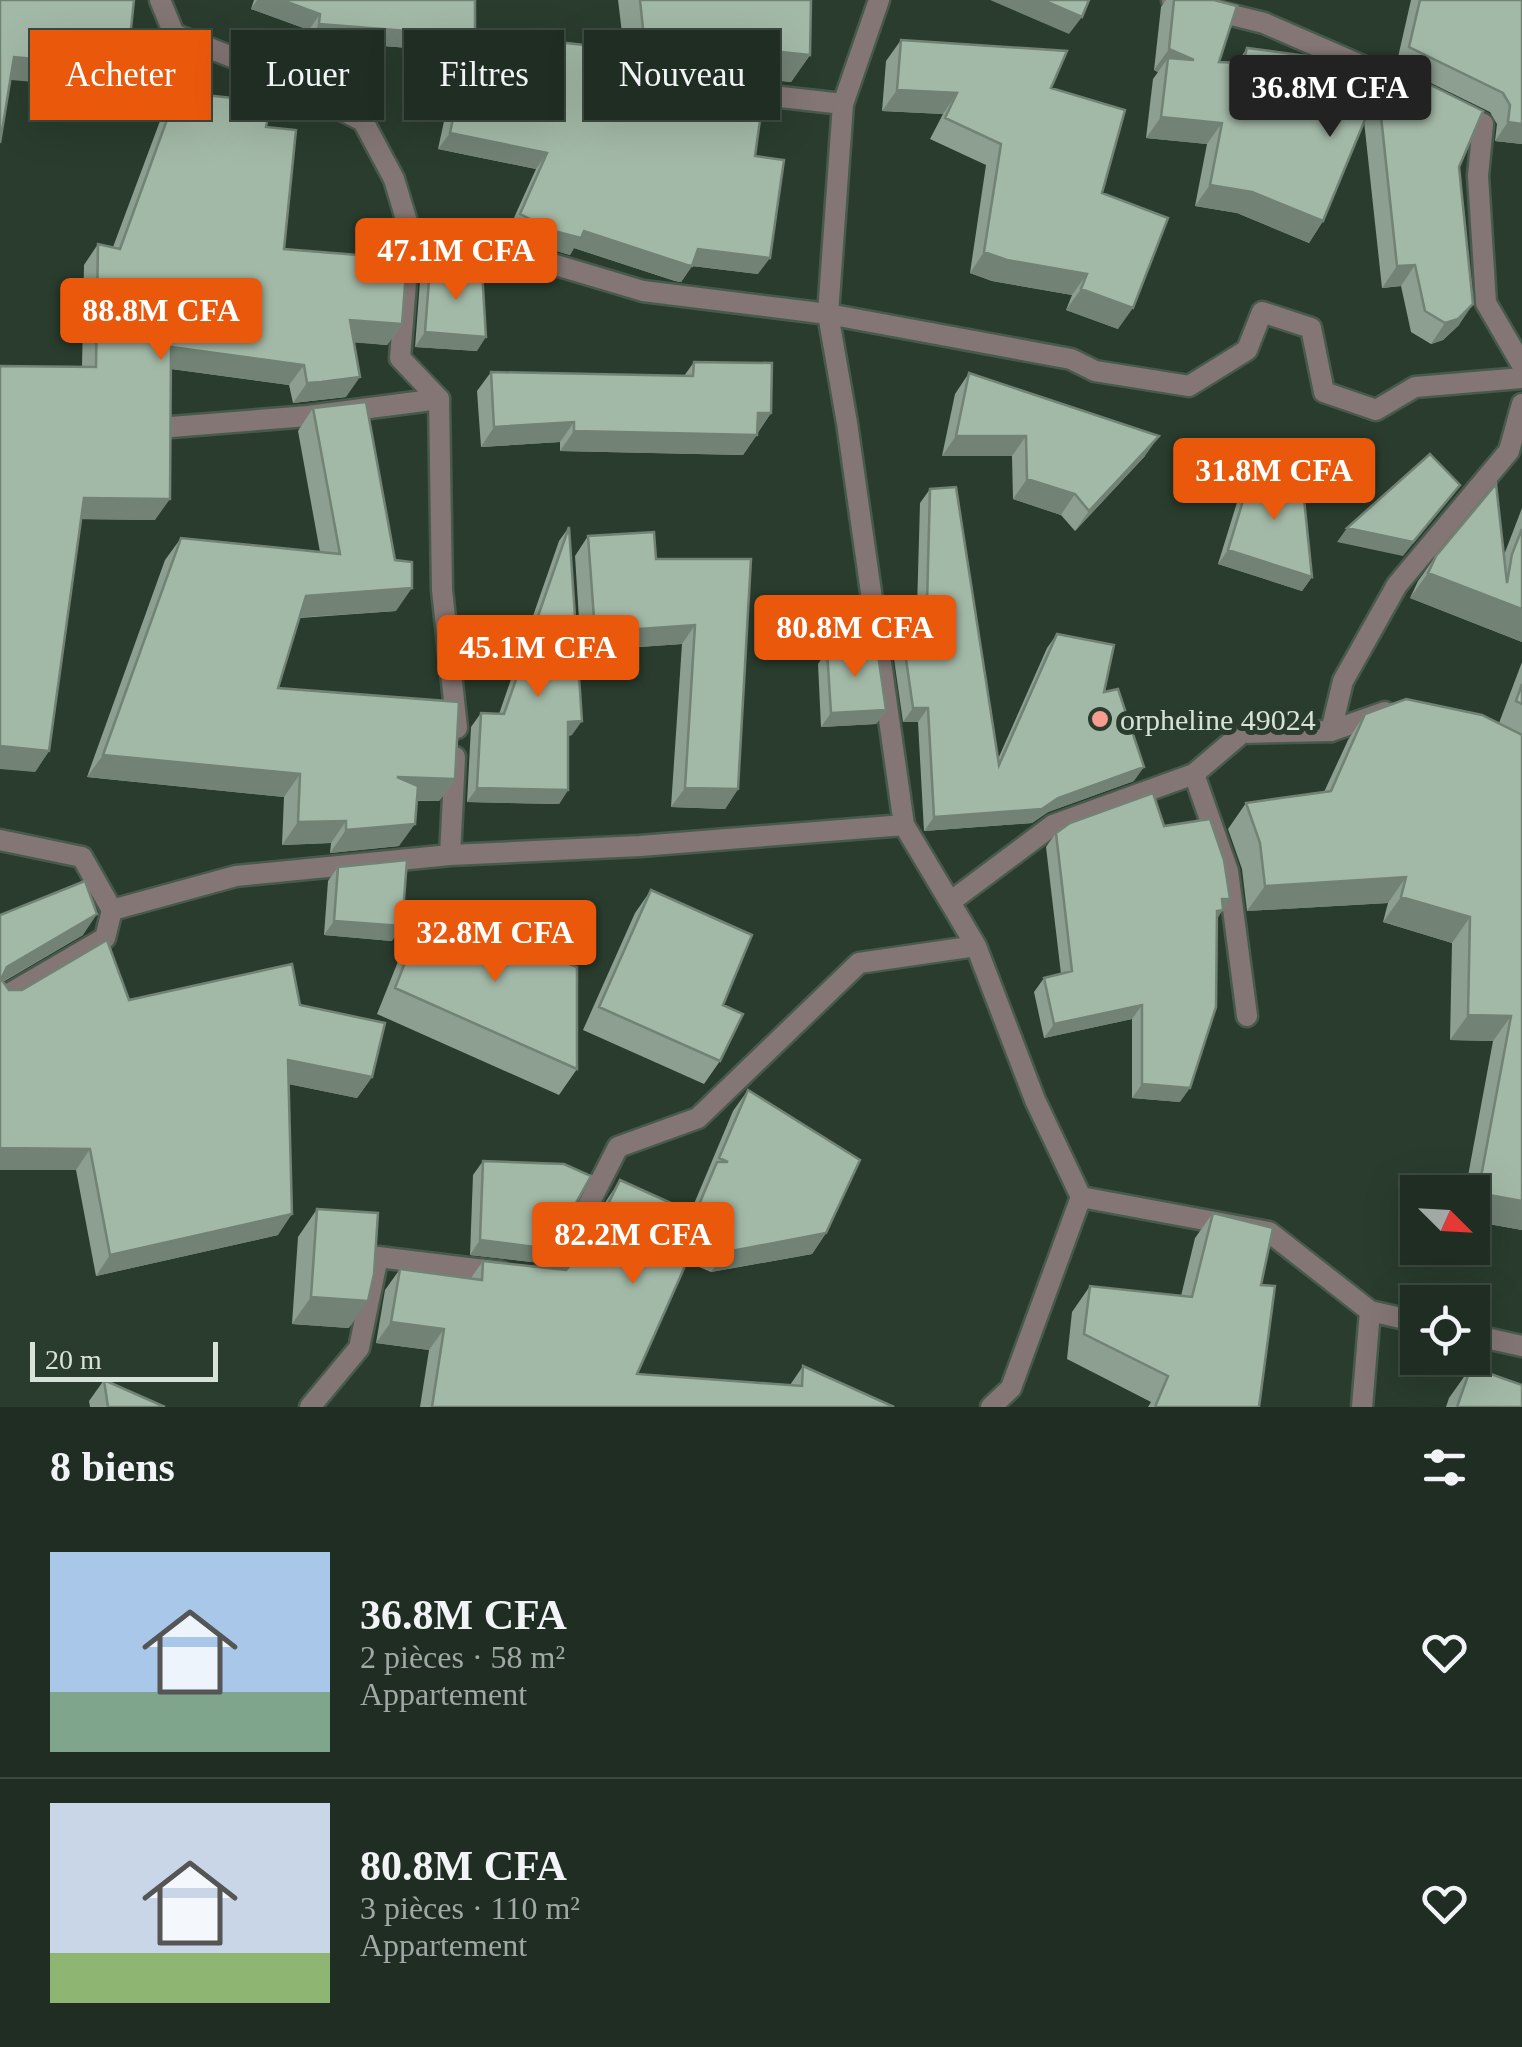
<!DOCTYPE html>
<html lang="fr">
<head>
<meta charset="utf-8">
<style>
  :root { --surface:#1f2d22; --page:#27352a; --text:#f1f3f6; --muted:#a1a8a5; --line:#3c4940; --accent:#ea580c }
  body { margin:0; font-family:"Times New Roman",serif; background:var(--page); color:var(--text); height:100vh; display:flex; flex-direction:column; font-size:38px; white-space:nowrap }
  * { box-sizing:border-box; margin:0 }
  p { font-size:32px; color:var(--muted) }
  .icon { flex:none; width:55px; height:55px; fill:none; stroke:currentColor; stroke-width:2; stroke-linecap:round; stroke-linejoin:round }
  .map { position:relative; height:1407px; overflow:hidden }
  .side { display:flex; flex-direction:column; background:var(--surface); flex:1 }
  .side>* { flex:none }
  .top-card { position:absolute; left:30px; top:30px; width:1000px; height:90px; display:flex; gap:20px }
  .needle { width:65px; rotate:114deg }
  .fabs { position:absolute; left:1400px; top:1175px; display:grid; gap:20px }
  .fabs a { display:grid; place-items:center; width:90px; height:90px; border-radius:0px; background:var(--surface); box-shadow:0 10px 40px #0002,0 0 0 2px var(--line); font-size:50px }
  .scale { position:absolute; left:30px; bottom:25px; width:188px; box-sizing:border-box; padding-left:10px; border:5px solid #d7e2d9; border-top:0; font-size:28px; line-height:35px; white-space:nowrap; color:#d7e2d9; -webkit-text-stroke:8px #293c2d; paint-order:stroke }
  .price { position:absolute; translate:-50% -85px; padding:0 22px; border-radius:10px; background:var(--accent); color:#fff; font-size:32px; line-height:65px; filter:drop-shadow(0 2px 5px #0008) }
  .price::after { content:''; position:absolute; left:50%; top:60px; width:30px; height:22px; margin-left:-15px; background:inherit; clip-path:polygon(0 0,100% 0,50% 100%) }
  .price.active { background:#222; color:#fff }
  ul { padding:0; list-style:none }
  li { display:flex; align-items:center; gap:30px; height:250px; padding:0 50px }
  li+li { border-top:2px solid var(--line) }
  li span { display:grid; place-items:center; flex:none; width:280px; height:200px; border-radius:0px; color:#555 }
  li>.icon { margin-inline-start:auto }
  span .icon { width:120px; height:120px; fill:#fffc; stroke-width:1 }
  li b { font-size:42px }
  h2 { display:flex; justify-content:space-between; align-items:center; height:120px; padding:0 50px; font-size:42px }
  .tag { padding:0 35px; border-radius:0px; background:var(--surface); box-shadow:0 10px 40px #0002,0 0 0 2px var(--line); font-size:35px; line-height:90px }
  .tag.active { background:var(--accent); color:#fff }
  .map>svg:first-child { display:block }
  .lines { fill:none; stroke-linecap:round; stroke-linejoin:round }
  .lane-casing { stroke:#485a4c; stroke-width:25 }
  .street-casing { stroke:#485a4c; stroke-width:25 }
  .lane { stroke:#837674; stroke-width:20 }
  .street { stroke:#837674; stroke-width:20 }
  .wall { fill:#8c9f90 }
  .shaded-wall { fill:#728275 }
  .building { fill:#a3b9a7; stroke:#728275; stroke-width:2.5 }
  .poi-dot { fill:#f59d8f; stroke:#293c2d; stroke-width:4 }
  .labels { text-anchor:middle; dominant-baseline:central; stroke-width:10; stroke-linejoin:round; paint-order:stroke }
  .poi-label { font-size:30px; fill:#d7e2d9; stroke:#293c2d; text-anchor:start }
</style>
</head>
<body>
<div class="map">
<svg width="1522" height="1407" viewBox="0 0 1522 1407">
  <rect width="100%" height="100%" fill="#293c2d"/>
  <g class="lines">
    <defs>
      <path id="lane" d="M160 0 174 34 262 69 363 121 394 179 410 232 492 246 643 291 828 314 1071 359 1095 371 1189 386 1247 350 1262 312 1311 328 1324 392 1376 410 1415 387 1522 378
        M1172 0 1264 23 1381 74
        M736 92 843 104
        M1457 111 1483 124 1478 176 1486 303 1522 365
        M171 427 308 416 439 399
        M1331 731 1343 681 1397 585 1509 451 1522 404
        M1194 774 1228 871 1247 1016"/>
      <path id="street" d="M410 232 400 358 439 399 442 590 457 728
        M904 825 950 902 1053 825 1194 774 1242 733 1331 731 1385 712
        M0 840 82 857 112 910
        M450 855 455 757
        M950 902 976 946 1035 1100 1081 1197
        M0 999 105 938 112 910 236 876 450 855 640 846 904 825 847 423 828 314 843 104 879 0
        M534 1277 546 1278 559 1262 618 1147 698 1118 859 963 976 946
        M1472 1335 1522 1346
        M310 1407 359 1348 378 1257 501 1272
        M991 1407 1011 1388 1081 1197 1269 1232 1370 1311
        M1362 1407 1370 1311 1418 1322"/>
    </defs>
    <!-- lane casing -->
    <use href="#lane" class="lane-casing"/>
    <!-- street casing -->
    <use href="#street" class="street-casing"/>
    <!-- lane -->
    <use href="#lane" class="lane"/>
    <!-- street -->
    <use href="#street" class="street"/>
  </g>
  <!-- wall -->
  <path class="wall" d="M254 0H475V33L624 49 618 0H811L810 55 791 82 625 65 624 58 621 63 626 73 755 156 758 274 692 266 681 282 675 281 574 248 570 255 543 247 508 231 536 169 438 149 459 52 308 40 309 30 251 9Z
    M1166 0H1214L1219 62 1237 63 1247 48 1396 68 1459 167V325L1443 340 1431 344 1411 332 1401 286 1382 288 1364 121 1323 221 1309 243 1237 213 1195 206 1207 144 1146 138 1153 79 1158 72 1154 70 1161 7Z
    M1411 0H1522V144L1495 141 1497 124 1490 112 1396 66Z
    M901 40 1051 88 1102 193 1118 329 1066 310 1072 295 992 281 970 273 986 165 930 139 943 114 882 111 886 61Z
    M177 92 266 127 284 249 402 324 387 345 354 342 346 397 293 403 289 385 171 369 155 520 81 519 49 751 35 772 82 367 84 265 98 244 113 247 163 113Z
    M430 267 477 351 415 347 420 281Z
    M694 362 771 413 743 455 560 451V442L481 447 477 391 491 372 684 376Z
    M969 373 1145 456 1075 531 1061 515 1013 499 1012 456H942L955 394Z
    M313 408 396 611 300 618 278 688 455 779 439 801H416L399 846 330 853 331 843 282 845 284 797 87 777 165 560 181 538 320 552 298 431Z
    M1253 468 1312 577 1302 591 1218 564 1243 483Z
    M930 489 998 759 1047 648 1057 634 1104 692 1134 781 1048 812 1032 823 924 831 918 722H903L894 659 904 645 916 644 920 503Z
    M1522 508V642L1410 598 1418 581 1436 556 1504 555Z
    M569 527 572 735 568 736V790L559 804 467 802 471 727 481 713 499 714 559 541Z
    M588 536 656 559H751L738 789 725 809 671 807 682 644 581 651 575 556Z
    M827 650 886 710 876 724 821 727 818 664Z
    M1522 662V1230L1472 1221V1192H1465L1493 1041 1450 1040 1452 943 1383 922 1388 903 1247 911 1242 869 1228 829 1246 803 1324 792 1348 740 1365 714 1499 723Z
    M1164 826 1222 909 1217 919 1180 1102 1132 1098V1019L1044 1038 1034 992 1044 978 1061 974 1046 847 1056 833Z
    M338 867 392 941 324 935 328 881Z
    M651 890 723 1005 720 1061 704 1084 583 1030 635 913Z
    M427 907 577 1069 559 1095 377 1014 409 934Z
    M0 915 83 935 3 982 9 990 129 1000 300 1005 372 1077 357 1098 289 1084 278 1235 96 1276 76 1170H0Z
    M748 1090 826 1233 812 1254 711 1272 687 1262 637 1374 790 1385 803 1366 894 1407H420L429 1350 376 1343 385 1290 400 1269 471 1278 483 1261 566 1270 576 1258 606 1201 620 1180 691 1211 733 1111Z
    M483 1161 540 1263 470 1255 473 1175Z
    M317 1209 349 1328 292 1324 298 1237Z
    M1213 1213 1261 1285 1259 1407H1148L1151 1402 1067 1359 1072 1312 1090 1286 1181 1296 1195 1238Z
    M1471 1367 1522 1407H1446L1449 1398Z
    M104 1380 165 1407H90L89 1401Z"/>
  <!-- shaded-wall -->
  <path class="shaded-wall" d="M257 0H282L320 14 309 30 251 9Z
    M990 0H1043L1082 17 1069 34Z
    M319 24 470 36 459 52 308 40Z
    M644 38 810 55 791 82 625 65Z
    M1169 49 1194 60 1168 58 1158 72 1154 70Z
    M14 57 127 67 112 89 0 79Z
    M897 90 957 93 943 114 882 111Z
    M1161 117 1222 123 1207 144 1146 138Z
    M1508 122 1522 124V144L1495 141Z
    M450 133 547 153 536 169 438 149Z
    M1210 185 1252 192 1323 221 1309 243 1237 213 1195 206Z
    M554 231H584L770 258 758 274 692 266 681 282 675 281 574 248 570 255 543 247Z
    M984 252 1087 274 1072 295 992 281 970 273Z
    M1415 265 1401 286 1382 288 1397 266Z
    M1081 289 1133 308 1118 329 1066 310Z
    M1473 304 1459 325 1443 340 1431 344 1445 323Z
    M350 320 402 324 387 345 335 341Z
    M425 332 486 337 477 351 415 347Z
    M171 347 304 365 289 385 157 367Z
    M360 377 346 397 293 403 307 383Z
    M758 413H771L757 433Z
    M574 422 560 442 481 447 494 427Z
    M574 431 757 435 743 455 560 451Z
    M956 436H1026L1012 456H942Z
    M1159 436 1145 456 1075 531 1089 511Z
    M1027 479 1075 494 1061 515 1013 499Z
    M1460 485 1403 556 1337 542 1347 528Z
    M84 498 170 499 155 520 69 519Z
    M1228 550 1312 577 1302 591 1218 564Z
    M1428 573 1522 609V642L1410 598Z
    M412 588 396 611 290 618 306 596Z
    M695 625 682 644 581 651 595 632Z
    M913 708H928L918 722H903Z
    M886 710 876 724 821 727 831 713Z
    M582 721 572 735 559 737 568 722Z
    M0 746 49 751 35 772 0 769Z
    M103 755 300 774 284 797 87 777Z
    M1144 767 1134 781 1048 812 1032 823 924 831 934 817 1058 798Z
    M397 777 455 779 439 801 381 800Z
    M477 788 568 790 559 804 467 802Z
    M685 788 738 789 725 809 671 807Z
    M346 821 331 843 282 845 298 822Z
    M415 824 399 846 330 853 346 830Z
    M1406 877 1388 903 1247 911 1265 886Z
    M1401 897 1470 917 1452 943 1383 922Z
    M1222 899H1230L1213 925H1207Z
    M97 914 83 935 0 983 7 967Z
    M334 921 402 926 392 941 324 935Z
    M1142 1005 1132 1019 1044 1038 1054 1024Z
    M1468 1015 1511 1016 1493 1041 1450 1040Z
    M288 1060 372 1077 357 1098 273 1081Z
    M1142 1084 1190 1088 1180 1102 1132 1098Z
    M0 1148 90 1149 76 1170H0Z
    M1478 1193 1522 1201V1230L1472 1221V1202Z
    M292 1214 278 1235 96 1276 110 1255Z
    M826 1233 812 1254 711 1272 726 1252Z
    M480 1240 550 1249 540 1263 470 1255Z
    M311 1297 368 1301 349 1328 292 1324Z
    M391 1322 444 1329 429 1350 376 1343Z"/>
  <!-- building -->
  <path class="building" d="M0 0H134L127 67 14 57 0 143Z
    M282 0H475V33L630 50 621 62 626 73 632 76 764 91 755 156 784 160 770 258 698 249 692 266 687 265 584 231 581 238 554 231 520 214 547 153 450 133 470 36 319 24 320 14Z
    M640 0H811L810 55 644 38Z
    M1043 0H1089L1082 17Z
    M1174 0H1214L1237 6 1219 62 1243 63 1247 48 1396 68 1483 111 1459 167 1473 304 1458 319 1445 323 1425 311 1415 265 1397 266 1378 88 1323 221 1252 192 1210 185 1222 123 1161 117 1168 58 1194 60 1169 49Z
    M1420 0H1522V124L1508 122 1510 105 1503 93 1409 47Z
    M901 40 1067 51 1051 88 1125 110 1102 193 1168 218 1133 308 1081 289 1087 274 1007 260 984 252 1001 144 945 118 957 93 897 90Z
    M177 92 270 102 266 127 296 130 284 249 407 259 402 324 350 320 360 377 321 382 307 383 304 365 171 347 170 499 84 498 49 751 0 746V366L96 367 98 244 120 249Z
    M430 267 482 271 486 337 425 332Z
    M694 362 772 363 771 413H758L757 435 574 431V422L494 427 491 372 693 376Z
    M969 373 1159 436 1089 511 1075 494 1027 479 1026 436H956Z
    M366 402 395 560 412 562V588L306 596 278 688 459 702 455 779 397 777 418 786 415 824 346 830V821L298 822 300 774 103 755 181 538 340 554 313 408Z
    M1430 454 1460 485 1413 542 1347 528Z
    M1253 468 1302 479 1312 577 1228 550Z
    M1496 484 1507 583 1512 554 1522 529V609L1428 573 1436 556Z
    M956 487 999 765 1057 634 1114 645 1104 692 1118 689 1144 767 1058 798 1042 809 934 817 928 708H913L904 645 926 643 930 489Z
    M569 527 582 721 568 722V790L477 788 481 713 504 714Z
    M654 532 656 559H751L738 789 685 788 695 625 595 632 588 536Z
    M877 647 886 710 831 713 827 650Z
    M1522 684V704L1516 701Z
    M1406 699 1482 715 1522 735V1201L1478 1193 1511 1016 1468 1015 1470 917 1401 897 1406 877 1265 886 1260 843 1246 803 1331 791 1365 714Z
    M1153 793 1164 826 1210 819 1224 860 1230 899H1222L1223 910 1217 911 1216 1007 1190 1088 1142 1084V1005L1054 1024 1044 978 1072 971 1056 833 1070 823Z
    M407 860 402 926 334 921 338 867Z
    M85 881 97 914 7 967 1 979 9 990H22L107 940 129 1000 292 964 300 1005 385 1023 372 1077 288 1060 292 1214 110 1255 90 1149 0 1148V915Z
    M651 890 752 935 723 1005 743 1014 720 1061 599 1007Z
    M427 907 577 967V1069L395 988Z
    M748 1090 860 1160 826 1233 726 1252 697 1239 637 1374 802 1386 803 1366 894 1407H432L444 1329 391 1322 400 1269 482 1280 483 1261 566 1270 586 1248 620 1180 695 1214 717 1162H728L719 1158Z
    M483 1161 564 1164 591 1176 550 1249 480 1240Z
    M317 1209 378 1213 374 1274 368 1301 311 1297Z
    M1213 1213 1273 1228 1261 1285 1275 1286 1259 1407H1155L1168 1376 1084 1334 1090 1286 1192 1297Z
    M1471 1367 1522 1385V1407H1457Z
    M104 1380 165 1407H108Z"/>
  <!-- markers -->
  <circle class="poi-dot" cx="1100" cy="719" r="10"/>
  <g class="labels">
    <!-- poi labels -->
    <g class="poi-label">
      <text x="1120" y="719">orpheline 49024</text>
    </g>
  </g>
</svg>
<div class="fabs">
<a><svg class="needle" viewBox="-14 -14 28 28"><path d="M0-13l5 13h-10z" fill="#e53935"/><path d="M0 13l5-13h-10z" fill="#a1a8a5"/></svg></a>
<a><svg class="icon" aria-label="locate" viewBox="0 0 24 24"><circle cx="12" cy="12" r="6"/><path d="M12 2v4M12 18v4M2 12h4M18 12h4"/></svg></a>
</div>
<div class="scale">20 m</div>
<b class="price active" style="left:1330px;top:140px">36.8M CFA</b>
<b class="price" style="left:456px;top:303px">47.1M CFA</b>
<b class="price" style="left:161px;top:363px">88.8M CFA</b>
<b class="price" style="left:1274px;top:523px">31.8M CFA</b>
<b class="price" style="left:855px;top:680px">80.8M CFA</b>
<b class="price" style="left:538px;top:700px">45.1M CFA</b>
<b class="price" style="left:495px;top:985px">32.8M CFA</b>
<b class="price" style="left:633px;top:1287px">82.2M CFA</b>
<div class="top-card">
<a class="tag active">Acheter</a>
<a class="tag">Louer</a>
<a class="tag">Filtres</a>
<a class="tag">Nouveau</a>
</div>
</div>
<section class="side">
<h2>8 biens<svg class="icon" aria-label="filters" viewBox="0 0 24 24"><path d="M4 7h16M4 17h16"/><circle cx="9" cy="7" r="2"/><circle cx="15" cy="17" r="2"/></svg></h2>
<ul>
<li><span style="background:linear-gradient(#a9c7e8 70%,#7fa58c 0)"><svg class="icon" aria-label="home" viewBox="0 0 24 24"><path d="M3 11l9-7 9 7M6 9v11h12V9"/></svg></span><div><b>36.8M CFA</b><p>2 pièces · 58 m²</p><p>Appartement</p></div><svg class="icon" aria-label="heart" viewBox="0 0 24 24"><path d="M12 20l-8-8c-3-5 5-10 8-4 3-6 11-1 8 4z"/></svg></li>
<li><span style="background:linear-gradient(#c9d6e8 75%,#8fb573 0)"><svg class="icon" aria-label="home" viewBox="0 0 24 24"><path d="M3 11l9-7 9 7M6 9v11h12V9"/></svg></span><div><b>80.8M CFA</b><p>3 pièces · 110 m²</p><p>Appartement</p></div><svg class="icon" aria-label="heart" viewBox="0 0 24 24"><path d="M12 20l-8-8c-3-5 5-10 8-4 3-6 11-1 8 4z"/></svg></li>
</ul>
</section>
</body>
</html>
